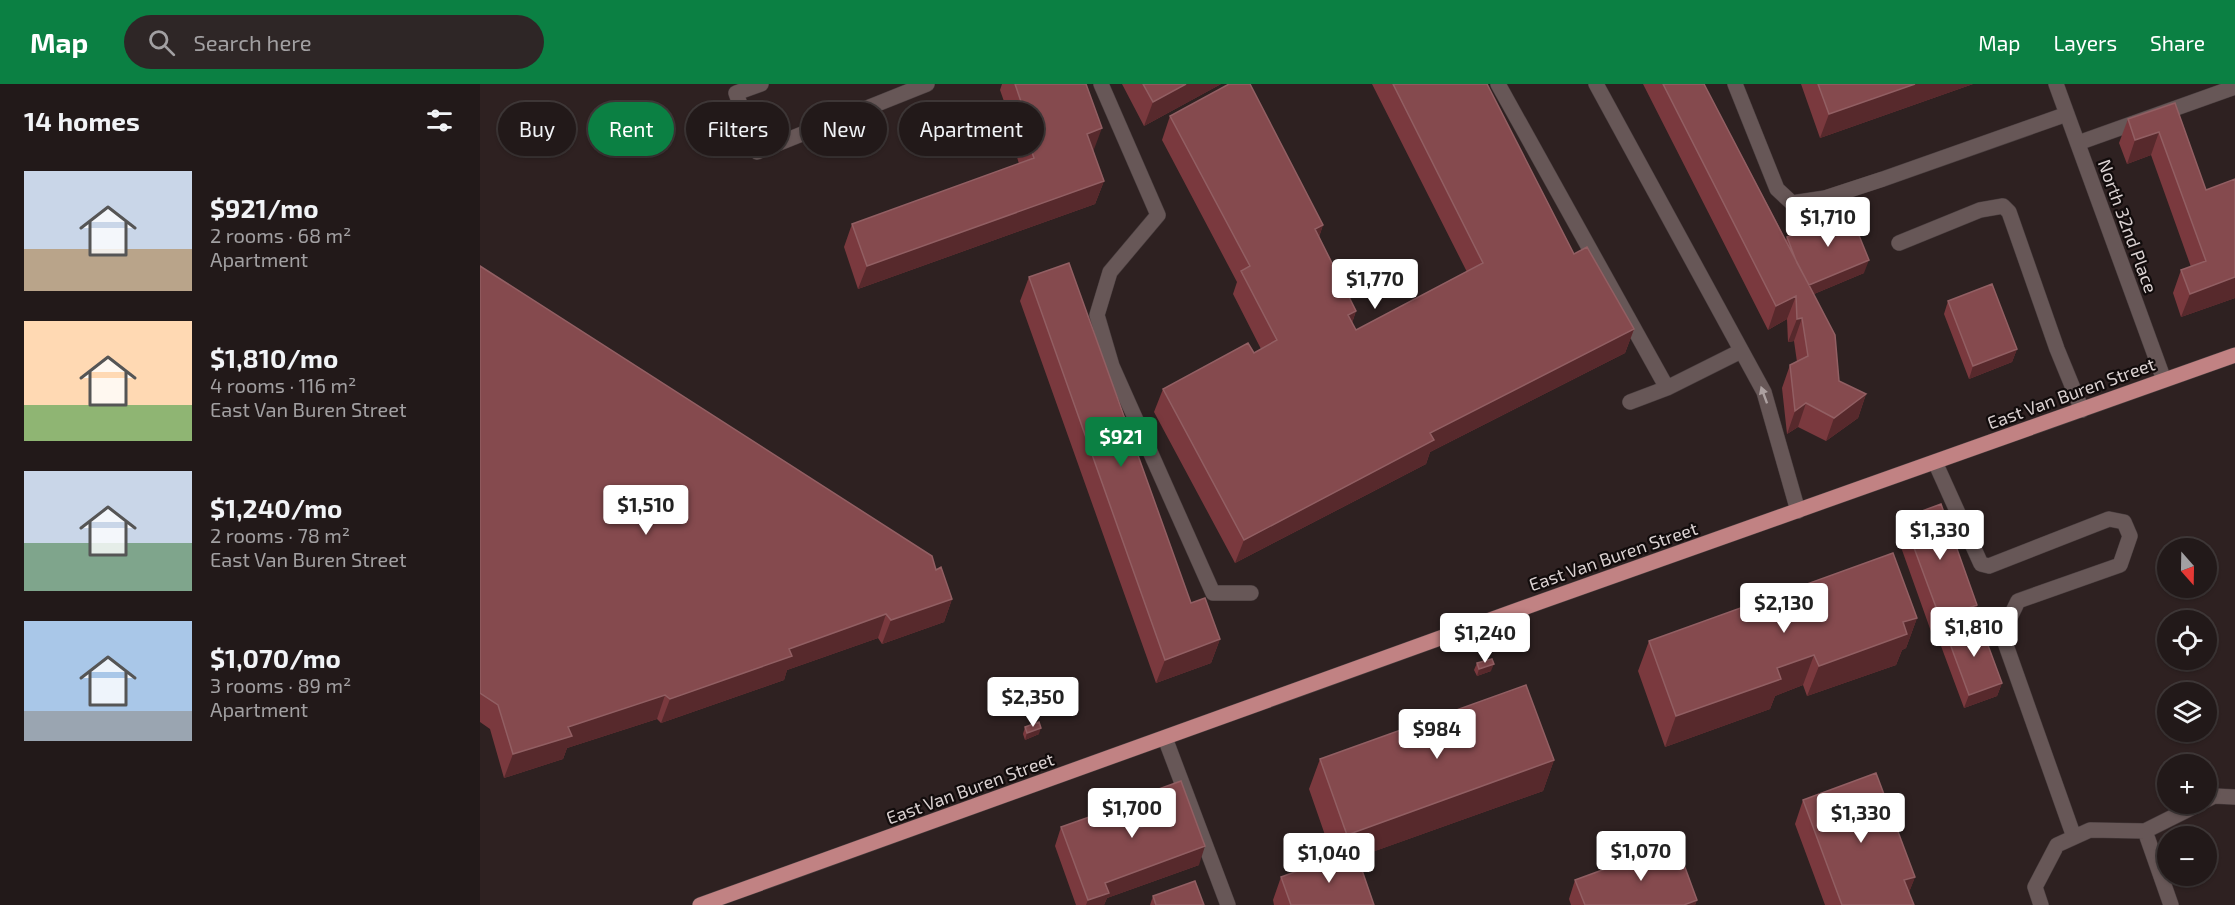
<!DOCTYPE html>
<html lang="en">
<head>
<meta charset="utf-8">
<style>
  :root { --surface:#221919; --page:#2e2626; --text:#f1f3f6; --muted:#a2a0a2; --line:#3f3838; --accent:#0b8043 }
  body { margin:0; font-family:"Exo 2",sans-serif; background:var(--page); color:var(--text); height:100vh; display:flex; flex-direction:column; font-size:22px; white-space:nowrap }
  * { box-sizing:border-box; margin:0 }
  p { font-size:20px; color:var(--muted) }
  .icon { flex:none; width:33px; height:33px; fill:none; stroke:currentColor; stroke-width:2; stroke-linecap:round; stroke-linejoin:round }
  .map { position:relative; flex:1; overflow:hidden }
  .details { display:flex; flex-direction:column; background:var(--surface); width:480px }
  .details>* { flex:none }
  .guide { position:absolute; left:18px; top:18px; width:570px; height:54px; display:flex; gap:12px }
  .needle { width:39px; rotate:160deg }
  .tools { position:absolute; left:1677px; top:454px; display:grid; gap:12px }
  .tools a { display:grid; place-items:center; width:60px; height:60px; border-radius:50%; background:var(--surface); box-shadow:0 2px 4px #0004,0 0 0 2px var(--line); font-size:30px }
  .price { position:absolute; translate:-50% -51px; padding:0 14px; border-radius:6px; background:#fff; color:#222; font-size:20px; line-height:39px; filter:drop-shadow(0 2px 3px #0008) }
  .price::after { content:''; position:absolute; left:50%; top:36px; width:18px; height:14px; margin-left:-9px; background:inherit; clip-path:polygon(0 0,100% 0,50% 100%) }
  .price.active { background:var(--accent); color:#fff }
  ul { padding:0; list-style:none }
  li { display:flex; align-items:center; gap:18px; height:150px; padding:0 24px }
  li span { display:grid; place-items:center; flex:none; width:168px; height:120px; border-radius:0px; color:#555 }
  li>.icon { margin-inline-start:auto }
  span .icon { width:72px; height:72px; fill:#fffc; stroke-width:1 }
  li b { font-size:26px }
  h2 { display:flex; justify-content:space-between; align-items:center; height:72px; padding:0 24px; font-size:26px }
  .chip { padding:0 21px; border-radius:27px; background:var(--surface); box-shadow:0 2px 4px #0004,0 0 0 2px var(--line); font-size:21px; line-height:54px }
  .chip.active { background:var(--accent); color:#fff }
  header { display:flex; align-items:center; gap:36px; box-sizing:border-box; height:84px; padding:0 30px; background:var(--accent); color:#fff }
  header strong { font-size:28px }
  nav { display:flex; gap:33px; margin-inline-start:auto; font-size:21px }
  .search { width:420px; height:54px; background:var(--page); display:flex; align-items:center; gap:15px; box-sizing:border-box; padding:0 21px; border-radius:33px; color:var(--muted); font-size:22px }
  main { display:flex; flex:1; min-height:0 }
  .map>svg:first-child { display:block }
  .lines { fill:none; stroke-linecap:round; stroke-linejoin:round }
  .minor-casing { stroke:#493e3f; stroke-width:16 }
  .major-casing { stroke:#493e3f; stroke-width:16 }
  .minor { stroke:#675757; stroke-width:15 }
  .major { stroke:#c18283; stroke-width:15 }
  .wall { fill:#7a393e }
  .shaded-wall { fill:#57292c }
  .building { fill:#854a4e; stroke:#925f63; stroke-width:1.5 }
  .oneway { fill:#ada1a1 }
  .labels { text-anchor:middle; dominant-baseline:central; stroke-width:4.5; stroke-linejoin:round; paint-order:stroke }
  .street-label { font-size:18px; fill:#dbd2d2; stroke:#120c0c }
</style>
</head>
<body>
<header>
<strong>Map</strong>
<div class="search"><svg class="icon" aria-label="search" viewBox="0 0 24 24"><circle cx="10" cy="10" r="6"/><path d="M15 15l6 6"/></svg>Search here</div>
<nav><a>Map</a><a>Layers</a><a>Share</a></nav>
</header>
<main>
<section class="details">
<h2>14 homes<svg class="icon" aria-label="filters" viewBox="0 0 24 24"><path d="M4 7h16M4 17h16"/><circle cx="9" cy="7" r="2"/><circle cx="15" cy="17" r="2"/></svg></h2>
<ul>
<li><span style="background:linear-gradient(#c9d6e8 65%,#b9a48a 0)"><svg class="icon" aria-label="home" viewBox="0 0 24 24"><path d="M3 11l9-7 9 7M6 9v11h12V9"/></svg></span><div><b>$921/mo</b><p>2 rooms · 68 m²</p><p>Apartment</p></div></li>
<li><span style="background:linear-gradient(#ffd9b3 70%,#8fb573 0)"><svg class="icon" aria-label="home" viewBox="0 0 24 24"><path d="M3 11l9-7 9 7M6 9v11h12V9"/></svg></span><div><b>$1,810/mo</b><p>4 rooms · 116 m²</p><p>East Van Buren Street</p></div></li>
<li><span style="background:linear-gradient(#c9d6e8 60%,#7fa58c 0)"><svg class="icon" aria-label="home" viewBox="0 0 24 24"><path d="M3 11l9-7 9 7M6 9v11h12V9"/></svg></span><div><b>$1,240/mo</b><p>2 rooms · 78 m²</p><p>East Van Buren Street</p></div></li>
<li><span style="background:linear-gradient(#a9c7e8 75%,#9aa5b1 0)"><svg class="icon" aria-label="home" viewBox="0 0 24 24"><path d="M3 11l9-7 9 7M6 9v11h12V9"/></svg></span><div><b>$1,070/mo</b><p>3 rooms · 89 m²</p><p>Apartment</p></div></li>
</ul>
</section>
<div class="map">
<svg width="1755" height="821" viewBox="0 0 1755 821">
  <rect width="100%" height="100%" fill="#2e2121"/>
  <g class="lines">
    <defs>
      <path id="minor" d="M281 0 256 9 277 68 447 0
        M621 0 678 131 630 188 617 231 632 282 733 509H771
        M1018 0 1187 304
        M1116 0 1284 308 1318 427
        M1255 0 1297 105 1312 119 1345 114 1403 95 1587 30
        M1576 0 1684 296
        M1598 59 1755 3
        M1419 159 1500 126 1523 122 1529 128 1577 265 1602 326
        M1150 318 1187 304 1261 267
        M1455 378 1501 480 1509 482 1629 435 1644 438 1650 452 1640 481 1538 517 1522 550 1594 753
        M685 654 748 821
        M1726 716 1734 712 1755 713
        M1665 747 1719 720
        M1561 821 1555 803 1577 761 1610 746 1665 747 1691 821"/>
      <path id="major" d="M220 821 1060 518 1755 271"/>
    </defs>
    <!-- minor casing -->
    <use href="#minor" class="minor-casing"/>
    <!-- major casing -->
    <use href="#major" class="major-casing"/>
    <!-- minor -->
    <use href="#minor" class="minor"/>
    <!-- major -->
    <use href="#major" class="major"/>
  </g>
  <!-- wall -->
  <path class="wall" d="M522 0H606L613 68 624 97 615 120 378 205 364 163 372 140 539 80 535 66 538 57 520 6Z
    M642 0H741L664 42Z
    M892 0H1007L1094 170 1154 245 1145 269 950 368 946 380 755 479 674 328 683 305 774 269 781 265 753 210 757 198 682 56 690 32 843 141 839 153 876 227 872 239 876 246 987 188Z
    M1163 0H1224L1306 156 1307 153 1384 189 1334 210 1359 297 1386 310 1378 334 1346 357 1318 343 1307 350 1302 304 1310 281 1317 278 1314 257 1308 258 1307 235 1288 246Z
    M1321 0H1493L1340 54Z
    M1695 19 1726 106 1755 95V214L1701 233 1693 209 1701 186 1711 183 1671 71 1647 80 1639 59 1648 35Z
    M0 182 456 486 472 515 464 538 402 560 398 554 307 586 304 596 181 639 177 635 87 664 83 675 24 694 10 645 0 638Z
    M549 193 711 519 740 555 731 579 676 599 540 217Z
    M1468 217 1537 265 1532 278 1489 295 1464 230Z
    M1423 434 1497 521 1491 539 1453 553 1417 452Z
    M1437 534 1426 564 1422 566 1416 581 1327 612 1323 601 1295 612 1290 625 1185 663 1158 587 1169 557Z
    M1466 549 1522 599 1517 612 1484 624 1461 562Z
    M997 579 1011 587 997 592 994 586Z
    M545 643 559 650 545 656 543 650Z
    M840 675 1074 676 1063 707 878 773 894 821H794L793 816 801 793 853 774 829 705Z
    M665 710 719 781 627 814 624 821H596L575 762 581 743 659 744 663 742 658 729Z
    M1323 716 1435 793 1429 808 1434 821H1345L1315 740Z
    M1095 796 1217 816 1215 821H1091L1089 815Z
    M673 812 724 821H670Z"/>
  <!-- shaded-wall -->
  <path class="shaded-wall" d="M706 0H741L664 42 673 18Z
    M1435 0H1493L1340 54 1349 30Z
    M622 44 613 68 607 50Z
    M1679 48 1671 71 1647 80 1655 56Z
    M624 97 615 120 378 205 387 182Z
    M843 141 835 164V145Z
    M1389 176 1384 189 1322 215 1327 202Z
    M1755 193V214L1701 233 1710 210Z
    M1316 212 1307 235 1288 246 1296 222Z
    M876 227 868 250V231Z
    M1322 234 1314 257 1308 258 1317 235Z
    M1154 245 1145 269 950 368 946 380 755 479 764 456 950 349Z
    M1537 265 1532 278 1489 295 1493 282Z
    M1386 310 1378 334 1346 357 1354 334Z
    M1326 319 1318 343 1307 350 1315 327Z
    M472 515 464 538 402 560 411 536Z
    M1497 521 1491 539 1453 553 1460 534Z
    M406 530 398 554 307 586 304 596 181 639 190 615 309 565Z
    M1437 534 1426 564 1422 566 1416 581 1327 612 1339 582 1423 538Z
    M740 555 731 579 676 599 685 576Z
    M1334 571 1323 601 1295 612 1290 625 1185 663 1196 632 1297 584Z
    M1014 580 1011 587 997 592 999 585Z
    M1522 599 1517 612 1484 624 1489 611Z
    M185 611 177 635 87 664 83 675 24 694 33 670 88 643Z
    M561 644 559 650 545 656 547 649Z
    M1074 676 1063 707 856 781 867 751Z
    M725 762 719 781 627 814 624 821H606L608 816 625 799Z
    M1435 793 1426 816 1424 796Z
    M1217 816 1215 821H1204Z"/>
  <!-- building -->
  <path class="building" d="M535 0H606L622 44 607 50 624 97 387 182 372 140 554 74 543 43 549 41Z
    M663 0H706L673 18Z
    M749 0H770L843 141 835 145 876 227 868 231 876 246 1003 179 913 0H1007L1094 170 1107 163 1154 245 950 349 954 356 764 456 683 305 768 259 774 269 797 256 761 187 770 182 690 32Z
    M1183 0H1224L1355 251 1359 297 1386 310 1354 334 1326 319 1315 327 1310 281 1328 272 1322 234 1317 235 1316 212 1296 222Z
    M1338 0H1435L1349 30Z
    M1695 19 1726 106 1755 95V193L1710 210 1701 186 1726 177 1679 48 1655 56 1648 35Z
    M1369 127 1389 176 1329 201 1317 179 1307 153Z
    M589 179 711 519 725 514 740 555 685 576 549 193Z
    M0 182 452 472 456 486 461 483 472 515 411 536 406 530 309 565 312 572 190 615 185 611 88 643 92 652 33 670 18 621 0 609Z
    M1512 200 1537 265 1493 282 1468 217Z
    M1461 420 1497 521 1460 534 1423 434Z
    M1413 469 1437 534 1423 538 1427 550 1339 582 1334 571 1297 584 1301 595 1196 632 1169 557Z
    M1499 537 1522 599 1489 611 1466 549Z
    M1012 575 1014 580 999 585 997 579Z
    M1046 601 1074 676 867 751 840 675Z
    M559 638 561 644 547 649 545 643Z
    M1396 689 1435 793 1424 796 1434 821H1362L1323 716Z
    M701 697 725 762 625 799 629 809 608 816 581 743 649 719 659 744 675 738 665 710Z
    M1196 759 1217 816 1204 821H1105L1095 796Z
    M875 766 894 821H811L801 793Z
    M715 797 724 821H676L673 812Z"/>
  <!-- one-way arrows -->
  <defs><path id="oneway-solid" d="M-6-.8H1V-3.2L6.5 0L1 3.2V.8H-6Z" transform="scale(1.5)"/></defs>
  <use class="oneway" href="#oneway-solid" transform="translate(1284 311) rotate(-110)"/>
  <g class="labels">
    <!-- street labels -->
    <g class="street-label">
      <text transform="translate(1648 142) rotate(70)">North 32nd Place</text>
      <text transform="translate(1591 309) rotate(-20)">East Van Buren Street</text>
      <text transform="translate(1133 472) rotate(-19)">East Van Buren Street</text>
      <text transform="translate(490 704) rotate(-20)">East Van Buren Street</text>
    </g>
  </g>
</svg>
<div class="tools">
<a><svg class="needle" viewBox="-14 -14 28 28"><path d="M0-13l5 13h-10z" fill="#e53935"/><path d="M0 13l5-13h-10z" fill="#a2a0a2"/></svg></a>
<a><svg class="icon" aria-label="locate" viewBox="0 0 24 24"><circle cx="12" cy="12" r="6"/><path d="M12 2v4M12 18v4M2 12h4M18 12h4"/></svg></a>
<a><svg class="icon" aria-label="layers" viewBox="0 0 24 24"><path d="M12 4l9 5-9 5-9-5zM3 14l9 5 9-5"/></svg></a>
<a>+</a>
<a>−</a>
</div>
<b class="price" style="left:1348px;top:164px">$1,710</b>
<b class="price" style="left:895px;top:226px">$1,770</b>
<b class="price active" style="left:641px;top:384px">$921</b>
<b class="price" style="left:166px;top:452px">$1,510</b>
<b class="price" style="left:1460px;top:477px">$1,330</b>
<b class="price" style="left:1304px;top:550px">$2,130</b>
<b class="price" style="left:1494px;top:574px">$1,810</b>
<b class="price" style="left:1005px;top:580px">$1,240</b>
<b class="price" style="left:553px;top:644px">$2,350</b>
<b class="price" style="left:957px;top:676px">$984</b>
<b class="price" style="left:652px;top:755px">$1,700</b>
<b class="price" style="left:1381px;top:760px">$1,330</b>
<b class="price" style="left:1161px;top:798px">$1,070</b>
<b class="price" style="left:849px;top:800px">$1,040</b>
<div class="guide">
<a class="chip">Buy</a>
<a class="chip active">Rent</a>
<a class="chip">Filters</a>
<a class="chip">New</a>
<a class="chip">Apartment</a>
</div>
</div>
</main>
</body>
</html>
